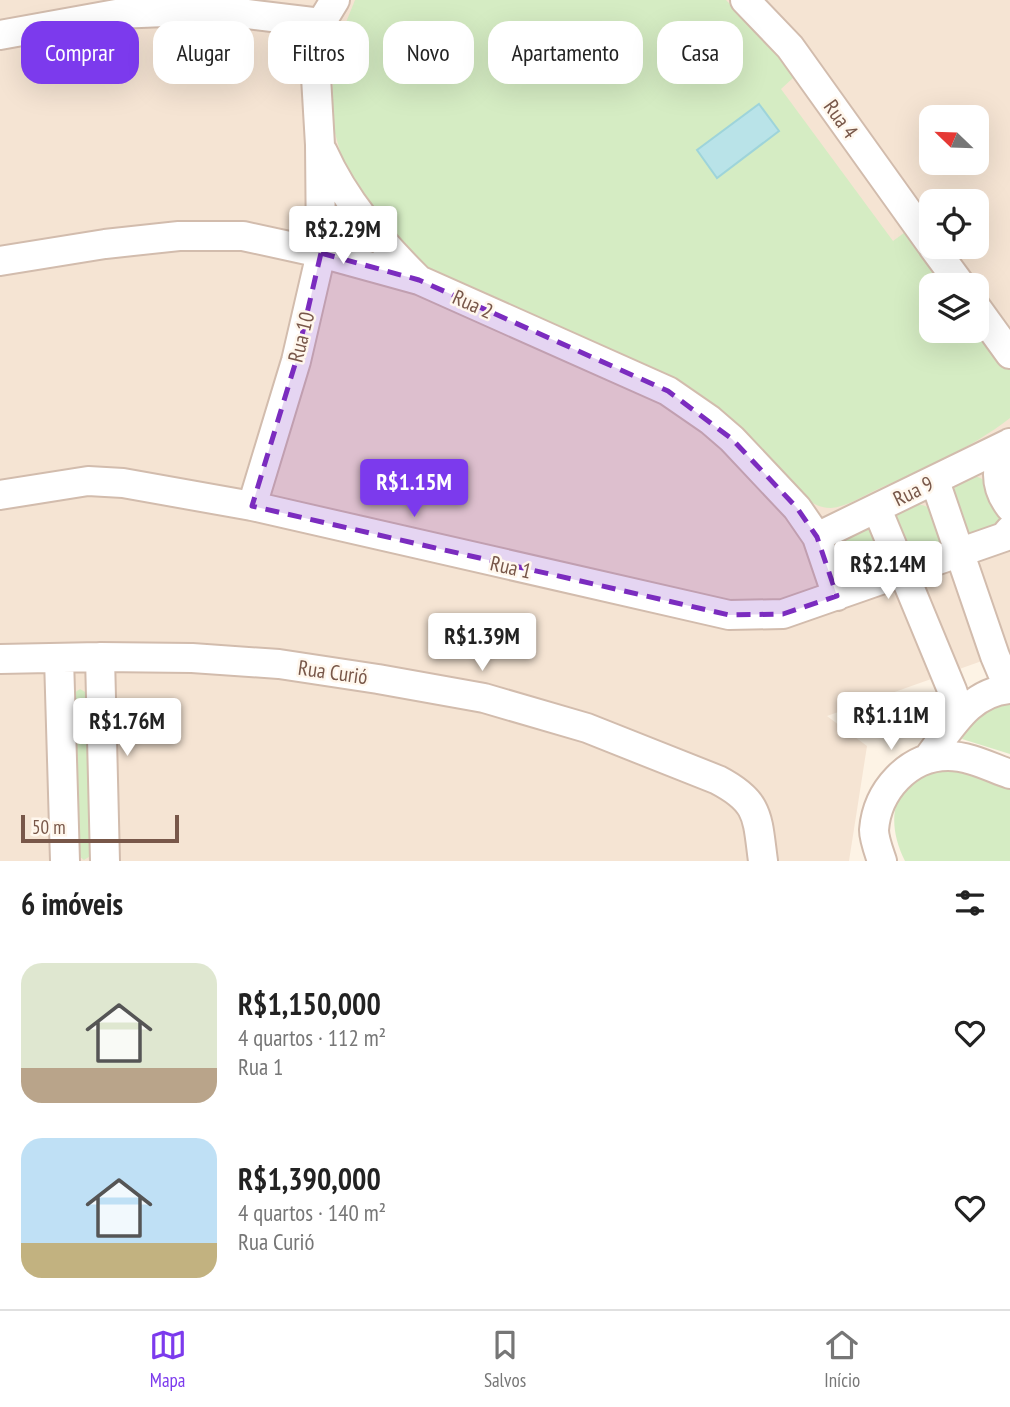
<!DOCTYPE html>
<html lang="pt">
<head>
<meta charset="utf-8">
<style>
  :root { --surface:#fff; --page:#f2f2f2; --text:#222; --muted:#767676; --line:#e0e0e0; --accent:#7c3aed }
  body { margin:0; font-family:"PT Sans Narrow",sans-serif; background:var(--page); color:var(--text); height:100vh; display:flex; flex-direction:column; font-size:26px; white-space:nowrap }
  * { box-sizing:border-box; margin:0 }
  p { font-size:23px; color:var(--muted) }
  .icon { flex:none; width:38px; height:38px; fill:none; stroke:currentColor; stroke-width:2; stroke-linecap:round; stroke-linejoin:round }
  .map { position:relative; height:861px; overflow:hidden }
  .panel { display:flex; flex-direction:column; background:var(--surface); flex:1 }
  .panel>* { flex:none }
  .hud { position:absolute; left:21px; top:21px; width:970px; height:63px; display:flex; gap:14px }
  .needle { width:46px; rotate:293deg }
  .buttons { position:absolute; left:919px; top:105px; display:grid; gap:14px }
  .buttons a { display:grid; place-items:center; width:70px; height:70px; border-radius:14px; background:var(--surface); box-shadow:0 7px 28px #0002; font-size:35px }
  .scale { position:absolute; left:21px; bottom:18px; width:158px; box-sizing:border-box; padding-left:7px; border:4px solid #785749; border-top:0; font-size:19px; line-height:24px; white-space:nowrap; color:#785749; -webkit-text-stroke:5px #fff7ed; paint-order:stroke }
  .price { position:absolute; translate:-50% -60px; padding:0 16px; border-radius:7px; background:#fff; color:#222; font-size:23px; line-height:46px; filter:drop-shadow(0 2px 4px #0008) }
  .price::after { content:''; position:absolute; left:50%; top:42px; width:21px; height:16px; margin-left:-10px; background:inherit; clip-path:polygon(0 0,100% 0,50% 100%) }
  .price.selected { background:var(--accent); color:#fff }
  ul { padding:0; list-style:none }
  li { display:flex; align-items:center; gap:21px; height:175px; padding:0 21px }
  li span { display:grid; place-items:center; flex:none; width:196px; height:140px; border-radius:21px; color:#555 }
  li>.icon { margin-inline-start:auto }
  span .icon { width:84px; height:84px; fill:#fffc; stroke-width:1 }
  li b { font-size:30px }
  h2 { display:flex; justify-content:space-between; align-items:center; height:84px; padding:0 21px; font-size:30px }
  .pill { padding:0 24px; border-radius:21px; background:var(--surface); box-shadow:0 7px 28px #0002; font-size:24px; line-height:63px }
  .pill.selected { background:var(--accent); color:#fff }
  .dock { display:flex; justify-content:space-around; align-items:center; height:98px; border-top:2px solid var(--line); background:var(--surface); font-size:19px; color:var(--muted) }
  .dock a { display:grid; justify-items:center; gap:4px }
  .dock .selected { color:var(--accent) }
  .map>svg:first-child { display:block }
  .residential { fill:#f5e4d3; fill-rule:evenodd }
  .green { fill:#d5ecc3 }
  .water { fill:#b9e3e8; stroke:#9ed4da; stroke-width:2 }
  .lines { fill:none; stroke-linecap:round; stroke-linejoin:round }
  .minor-casing { stroke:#d2bcad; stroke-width:32 }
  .minor { stroke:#fff; stroke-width:28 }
  .marked { fill:#7b2cbf; fill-opacity:0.2; stroke:#7b2cbf; stroke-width:5; stroke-dasharray:14 9; stroke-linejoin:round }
  .labels { text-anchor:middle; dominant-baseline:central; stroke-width:5; stroke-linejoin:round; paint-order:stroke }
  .street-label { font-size:21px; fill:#785749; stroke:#fff7ed }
</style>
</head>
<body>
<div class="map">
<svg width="1010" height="861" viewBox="0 0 1010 861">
  <rect width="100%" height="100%" fill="#fdf3e5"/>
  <!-- residential -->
  <path class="residential" d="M0 0H1010V651L827 716 867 746 849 861H0ZM931 117H976V163H931ZM931 201H976V247H931ZM931 285H976V331H931Z"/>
  <!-- green -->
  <path class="green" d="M355 0H726L773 48 794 77 781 89 893 241 908 230 949 285H931V331H976L977 324 1010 370V418C970 449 923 469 876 490 863 496 846 507 831 508 819 508 811 503 803 495 766 451 734 416 685 386L423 267 348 180 330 115 336 47Z
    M972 476C993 477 1004 508 998 526L974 536 967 533 953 491 960 480Z
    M912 504C938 504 937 520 943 541L940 547 921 558 907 553 895 519 899 512Z
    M870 524 886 570 857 578C841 570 836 558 840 540Z
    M80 689 87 693 92 855 84 860 79 856 74 693Z
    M1010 701V754L962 739C973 710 983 711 1010 701Z
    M952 770 991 778 1010 786V861H905C882 815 895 773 952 770Z"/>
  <!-- water -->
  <path class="water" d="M759 104 779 131 717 178 697 150Z"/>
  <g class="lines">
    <defs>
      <path id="minor" d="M745 0 790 47 931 244
        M0 35 116 14 215 10 321 23
        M323 152C345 201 379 240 417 278
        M933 247 961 285
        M0 261 105 244 179 236H243L321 253 419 280 668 391 710 420 732 439 797 508 817 537 837 596
        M976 307 1010 354
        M1010 443C994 463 994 486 1010 507
        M935 481 995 656 1009 689
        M0 495 88 481 123 483 252 506 729 615 783 614 1004 537 1010 530
        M252 506 296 361 321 253 320 145 315 60 321 23 335 0
        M877 509 952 690 960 714
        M817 537 1008 444
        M100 657 105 861
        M59 658 65 861
        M0 659 100 657 192 658 279 664 378 679 484 698 587 728 718 780C760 802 757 817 763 861
        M928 758C951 728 969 692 1010 689
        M882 861C879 852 874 839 874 830 877 791 908 756 948 756 969 756 990 767 1010 774"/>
    </defs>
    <!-- minor casing -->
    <use href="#minor" class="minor-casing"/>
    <!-- minor -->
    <use href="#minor" class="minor"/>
  </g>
  <!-- marked area -->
  <path class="marked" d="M321 253 419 280 668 391 732 439 797 508 817 537 837 596 783 614 729 615 252 506 296 361Z"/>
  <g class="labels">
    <!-- street labels -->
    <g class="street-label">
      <text transform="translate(841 119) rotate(54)">Rua 4</text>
      <text transform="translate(473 304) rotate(24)">Rua 2</text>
      <text transform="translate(301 337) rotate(-76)">Rua 10</text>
      <text transform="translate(913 491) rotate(-26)">Rua 9</text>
      <text transform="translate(511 567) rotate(13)">Rua 1</text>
      <text transform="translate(333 672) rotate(8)">Rua Curió</text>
    </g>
  </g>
</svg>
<div class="buttons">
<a><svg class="needle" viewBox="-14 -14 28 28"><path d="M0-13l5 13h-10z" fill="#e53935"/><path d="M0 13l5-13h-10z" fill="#767676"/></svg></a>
<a><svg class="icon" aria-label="locate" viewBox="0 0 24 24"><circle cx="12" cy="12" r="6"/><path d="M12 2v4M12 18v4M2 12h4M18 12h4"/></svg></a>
<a><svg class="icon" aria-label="layers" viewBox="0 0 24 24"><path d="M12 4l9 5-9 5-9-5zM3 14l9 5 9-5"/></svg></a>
</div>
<div class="scale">50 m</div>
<b class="price" style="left:343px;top:266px">R$2.29M</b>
<b class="price selected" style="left:414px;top:519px">R$1.15M</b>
<b class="price" style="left:888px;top:601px">R$2.14M</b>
<b class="price" style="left:482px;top:673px">R$1.39M</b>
<b class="price" style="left:891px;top:752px">R$1.11M</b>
<b class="price" style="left:127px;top:758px">R$1.76M</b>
<div class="hud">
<a class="pill selected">Comprar</a>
<a class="pill">Alugar</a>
<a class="pill">Filtros</a>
<a class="pill">Novo</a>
<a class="pill">Apartamento</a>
<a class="pill">Casa</a>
</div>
</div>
<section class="panel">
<h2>6 imóveis<svg class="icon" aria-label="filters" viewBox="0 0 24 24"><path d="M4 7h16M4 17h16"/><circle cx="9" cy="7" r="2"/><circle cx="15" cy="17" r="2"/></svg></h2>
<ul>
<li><span style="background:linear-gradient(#dfe7d0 75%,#b9a48a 0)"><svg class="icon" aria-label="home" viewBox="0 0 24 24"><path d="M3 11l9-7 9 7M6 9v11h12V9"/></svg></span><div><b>R$1,150,000</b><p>4 quartos · 112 m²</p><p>Rua 1</p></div><svg class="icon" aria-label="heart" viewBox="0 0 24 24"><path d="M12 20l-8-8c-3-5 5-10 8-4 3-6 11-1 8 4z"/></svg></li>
<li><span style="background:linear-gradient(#bfe0f5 75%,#c2b280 0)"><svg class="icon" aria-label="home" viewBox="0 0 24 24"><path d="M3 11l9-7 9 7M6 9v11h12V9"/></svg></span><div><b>R$1,390,000</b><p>4 quartos · 140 m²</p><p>Rua Curió</p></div><svg class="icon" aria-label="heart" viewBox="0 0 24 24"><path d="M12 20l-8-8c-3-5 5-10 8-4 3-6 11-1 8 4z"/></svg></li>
</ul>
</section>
<nav class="dock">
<a class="selected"><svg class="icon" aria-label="map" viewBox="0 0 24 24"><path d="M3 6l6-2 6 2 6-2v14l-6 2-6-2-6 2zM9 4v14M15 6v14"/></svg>Mapa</a>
<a><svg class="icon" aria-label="saved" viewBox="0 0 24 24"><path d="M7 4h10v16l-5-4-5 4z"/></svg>Salvos</a>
<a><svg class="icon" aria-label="home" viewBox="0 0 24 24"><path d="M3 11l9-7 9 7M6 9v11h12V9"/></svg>Início</a>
</nav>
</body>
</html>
